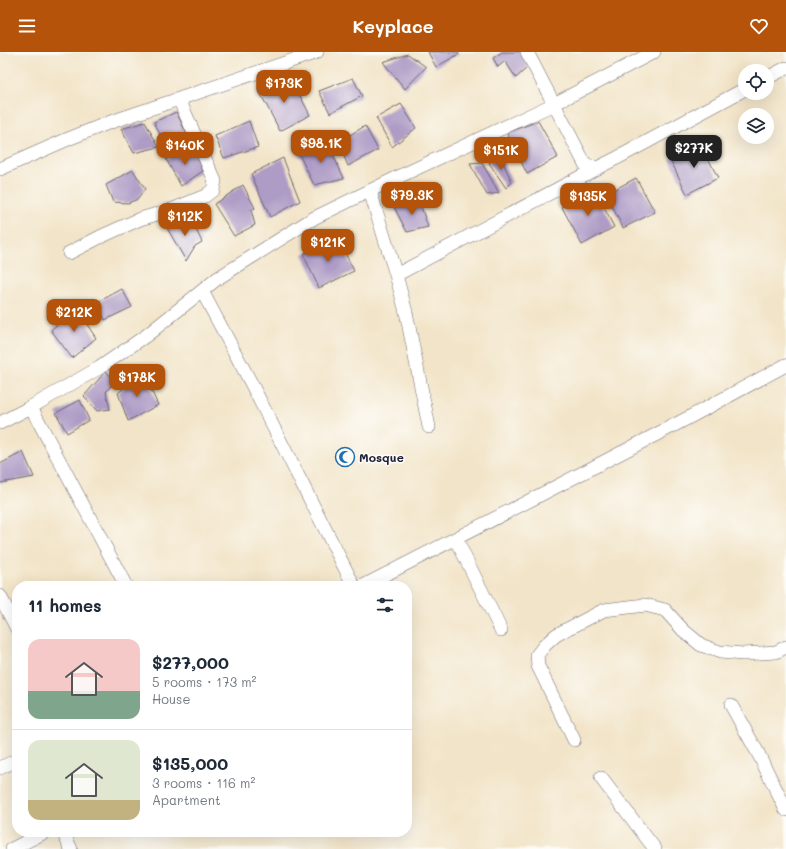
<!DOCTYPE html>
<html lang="en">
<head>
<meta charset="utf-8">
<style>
  :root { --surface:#fff; --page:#f2f2f3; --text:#1f2937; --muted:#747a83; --line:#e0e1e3; --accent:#b45309 }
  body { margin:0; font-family:Mali,sans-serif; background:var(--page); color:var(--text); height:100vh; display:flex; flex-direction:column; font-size:15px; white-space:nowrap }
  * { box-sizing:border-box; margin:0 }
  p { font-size:13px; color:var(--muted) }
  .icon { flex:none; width:22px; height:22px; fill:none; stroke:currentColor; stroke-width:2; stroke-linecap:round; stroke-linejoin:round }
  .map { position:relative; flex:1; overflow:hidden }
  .panel { position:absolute; left:12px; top:529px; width:400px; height:256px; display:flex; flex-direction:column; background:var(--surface); border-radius:16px; box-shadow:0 4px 16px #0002 }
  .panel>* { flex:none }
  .buttons { position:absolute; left:738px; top:12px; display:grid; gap:8px }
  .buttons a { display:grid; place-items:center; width:36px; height:36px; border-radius:50%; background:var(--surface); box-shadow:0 4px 16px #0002; font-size:20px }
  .price { position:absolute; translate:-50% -34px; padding:0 9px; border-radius:8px; background:var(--accent); color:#fff; font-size:13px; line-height:26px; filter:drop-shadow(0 1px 2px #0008) }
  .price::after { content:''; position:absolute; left:50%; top:24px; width:12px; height:9px; margin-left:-6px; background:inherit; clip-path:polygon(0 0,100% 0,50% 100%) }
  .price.current { background:#222; color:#fff }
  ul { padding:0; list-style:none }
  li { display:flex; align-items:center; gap:12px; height:100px; padding:0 16px }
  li+li { border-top:1px solid var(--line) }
  li span { display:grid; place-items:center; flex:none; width:112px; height:80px; border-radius:12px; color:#555 }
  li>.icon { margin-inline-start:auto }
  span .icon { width:48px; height:48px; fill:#fffc; stroke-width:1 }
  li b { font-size:17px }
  h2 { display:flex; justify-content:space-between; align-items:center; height:48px; padding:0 16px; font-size:17px }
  header { display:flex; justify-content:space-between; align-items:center; height:52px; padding:0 16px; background:var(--accent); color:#fff; font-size:18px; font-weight:700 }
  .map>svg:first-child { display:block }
  .building { fill:#ae9bc6 }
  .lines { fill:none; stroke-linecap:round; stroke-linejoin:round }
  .street-casing { stroke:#6b666c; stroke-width:14 }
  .street { stroke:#fff; stroke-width:13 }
  .labels { text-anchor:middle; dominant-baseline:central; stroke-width:3; stroke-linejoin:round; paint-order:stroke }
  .poi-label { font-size:12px; font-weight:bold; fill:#22223b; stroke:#fdfcf7; text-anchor:start }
</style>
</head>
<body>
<header><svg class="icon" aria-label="menu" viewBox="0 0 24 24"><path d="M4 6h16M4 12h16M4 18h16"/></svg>Keyplace<svg class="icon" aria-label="heart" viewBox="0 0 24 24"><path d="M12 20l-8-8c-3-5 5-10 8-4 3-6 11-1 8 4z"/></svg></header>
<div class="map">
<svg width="786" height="797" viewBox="0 0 786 797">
  <rect width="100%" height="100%" fill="#fdfcf7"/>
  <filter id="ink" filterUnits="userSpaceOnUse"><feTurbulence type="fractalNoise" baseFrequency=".025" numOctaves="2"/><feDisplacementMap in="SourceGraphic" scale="8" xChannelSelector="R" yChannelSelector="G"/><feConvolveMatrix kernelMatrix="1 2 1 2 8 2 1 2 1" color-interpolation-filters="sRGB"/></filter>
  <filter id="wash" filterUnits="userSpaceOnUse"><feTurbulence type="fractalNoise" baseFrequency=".012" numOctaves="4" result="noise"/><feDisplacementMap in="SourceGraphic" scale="16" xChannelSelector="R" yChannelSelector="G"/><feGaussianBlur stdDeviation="0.9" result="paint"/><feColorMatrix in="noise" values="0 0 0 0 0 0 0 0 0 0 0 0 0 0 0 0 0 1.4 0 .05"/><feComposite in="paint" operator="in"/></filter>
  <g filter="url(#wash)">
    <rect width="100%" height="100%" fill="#f2e4c8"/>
    <g id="blocks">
      <!-- building -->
      <path class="building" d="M428 0H458L459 2 436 15Z
        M502 0H520L529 14 516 26 505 9 498 15 493 6Z
        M408 2 426 15 405 37 383 10Z
        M353 26 362 44 330 61 319 39Z
        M292 28 310 63 280 79 258 37Z
        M401 52 416 76 392 95 376 66Z
        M176 60 190 89 168 99 154 70Z
        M249 69 258 95 224 106 215 84Z
        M538 69 558 105 527 122 507 81Z
        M145 70 159 95 134 101 121 77Z
        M365 74 378 98 348 114 338 90Z
        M327 91 344 126 314 133 298 100Z
        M701 92 718 126 687 142 670 107Z
        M194 96 203 119 181 134 166 107Z
        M500 104 512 130 506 136 489 111Z
        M283 106 300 149 270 165 251 122Z
        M482 111 499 141 487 143 470 112Z
        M133 118 145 137 138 147 128 151 113 150 106 133Z
        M636 126 655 160 623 176 606 142Z
        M243 133 255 156 251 158 255 173 234 184 214 152Z
        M594 137 614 175 582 193 562 155Z
        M418 146 428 175 407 180 394 155Z
        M191 167 202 190 195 194 186 209 167 176Z
        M337 185 354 219 319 236 303 202Z
        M122 237 132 255 105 268 96 251Z
        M76 256 96 286 72 306 51 278Z
        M106 319 115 329 106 340 110 357 97 359 84 344Z
        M143 321 158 353 128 369 118 341Z
        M80 348 89 368 67 381 56 361Z
        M23 400 34 425 0 431V412Z"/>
    </g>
  </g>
  <g filter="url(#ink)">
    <use href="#blocks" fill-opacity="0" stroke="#6b666c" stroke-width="1"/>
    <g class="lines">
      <defs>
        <path id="street" d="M527 0 586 114 597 116 617 106 745 37
          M767 26 786 16
          M0 117 68 87 108 71 317 0
          M370 139 396 223 406 260 429 375
          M69 201 100 185 140 167 171 158 205 144 213 138 215 129 179 47
          M396 223 597 116
          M202 239 251 331 354 534
          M31 355 126 534
          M0 371 31 355 99 316 147 283 218 226 314 166 396 126 554 52 654 0
          M456 487 501 578
          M363 534 519 454 686 367 786 313
          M0 544 17 577
          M731 653 759 703 786 758
          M574 688 538 614 537 603 544 594 556 583 604 558 645 553 665 558 683 578 701 593 720 600 743 602 776 600 786 595
          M0 716 17 708
          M601 726 655 797
          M63 780 71 797
          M12 797 45 780"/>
      </defs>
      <!-- street casing -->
      <use href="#street" class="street-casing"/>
      <!-- street -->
      <use href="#street" class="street"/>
    </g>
  </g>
  <!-- icons -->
  <defs>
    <symbol id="mosque-ring" viewBox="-11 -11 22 22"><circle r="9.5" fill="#fdfcf7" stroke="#1f6fb2" stroke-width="1.5"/><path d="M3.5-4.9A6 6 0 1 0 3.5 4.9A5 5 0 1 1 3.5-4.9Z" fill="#1f6fb2"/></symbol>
  </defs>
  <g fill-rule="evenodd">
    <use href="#mosque-ring" x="334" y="394" width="22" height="22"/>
  </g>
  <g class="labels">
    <!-- poi labels -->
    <g class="poi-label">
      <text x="359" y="405">Mosque</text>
    </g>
  </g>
</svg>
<div class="buttons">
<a><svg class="icon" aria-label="locate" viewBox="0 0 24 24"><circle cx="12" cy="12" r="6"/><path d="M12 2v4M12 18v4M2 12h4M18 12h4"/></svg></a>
<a><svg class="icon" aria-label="layers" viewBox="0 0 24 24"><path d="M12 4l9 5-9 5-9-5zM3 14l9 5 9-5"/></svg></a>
</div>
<b class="price" style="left:284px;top:52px">$173K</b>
<b class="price" style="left:321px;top:112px">$98.1K</b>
<b class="price" style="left:185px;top:114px">$140K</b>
<b class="price current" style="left:694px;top:117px">$277K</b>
<b class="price" style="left:501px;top:119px">$151K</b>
<b class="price" style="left:412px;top:164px">$79.3K</b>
<b class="price" style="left:588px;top:165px">$135K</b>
<b class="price" style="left:185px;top:185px">$112K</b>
<b class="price" style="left:328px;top:211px">$121K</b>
<b class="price" style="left:74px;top:281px">$212K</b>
<b class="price" style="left:137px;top:346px">$178K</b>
<section class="panel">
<h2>11 homes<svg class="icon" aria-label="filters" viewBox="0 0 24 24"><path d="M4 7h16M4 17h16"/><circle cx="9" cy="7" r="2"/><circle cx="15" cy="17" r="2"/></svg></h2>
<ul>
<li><span style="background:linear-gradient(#f6c9c9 65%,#7fa58c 0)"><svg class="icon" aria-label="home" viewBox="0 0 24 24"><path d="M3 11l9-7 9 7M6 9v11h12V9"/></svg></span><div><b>$277,000</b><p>5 rooms · 173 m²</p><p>House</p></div></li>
<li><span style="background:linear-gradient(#dfe7d0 75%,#c2b280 0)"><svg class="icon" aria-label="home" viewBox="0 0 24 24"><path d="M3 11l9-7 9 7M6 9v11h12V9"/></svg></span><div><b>$135,000</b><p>3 rooms · 116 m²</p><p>Apartment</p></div></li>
</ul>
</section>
</div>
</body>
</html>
